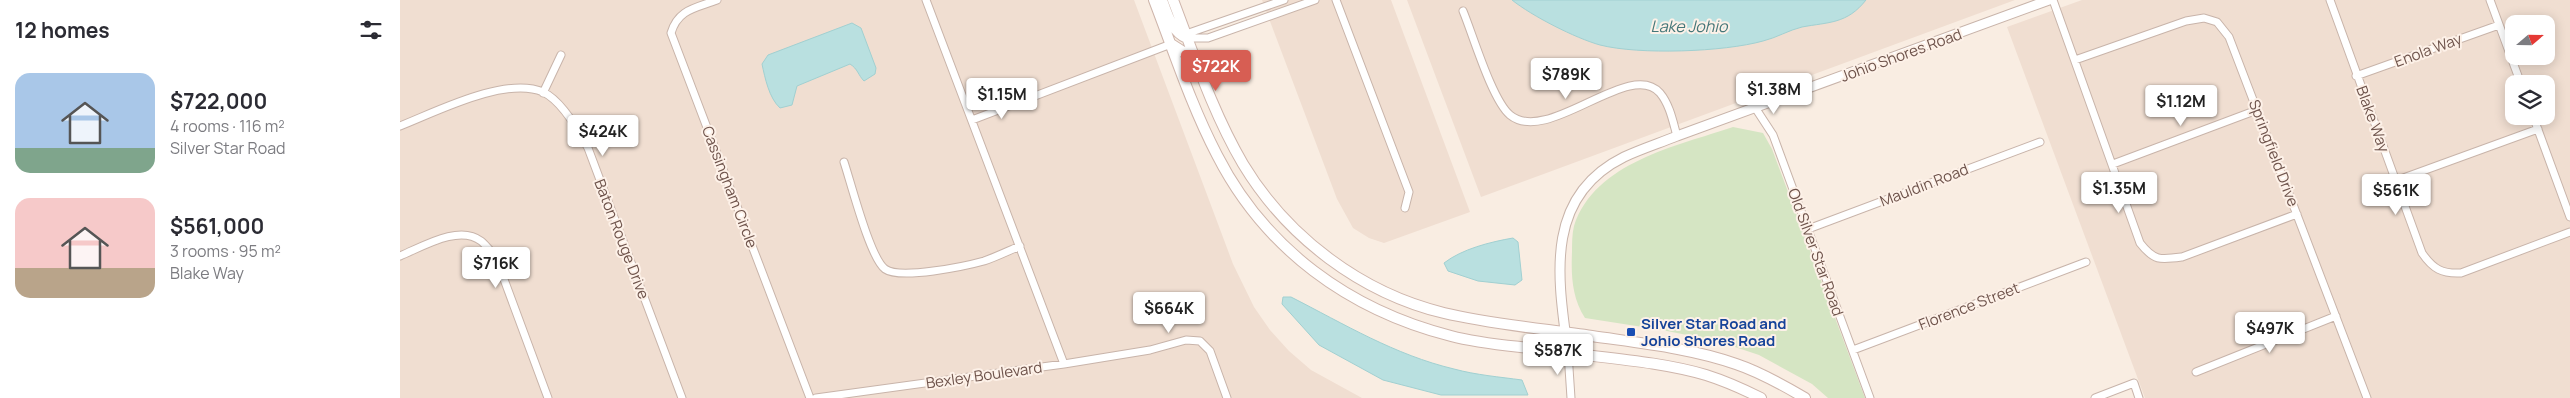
<!DOCTYPE html>
<html lang="en">
<head>
<meta charset="utf-8">
<style>
  :root { --surface:#fff; --page:#f2f2f3; --text:#2b2b33; --muted:#7c7c81; --accent:#d75e53 }
  body { margin:0; font-family:Manrope,sans-serif; background:var(--page); color:var(--text); height:100vh; display:flex; flex-direction:column; font-size:19px; white-space:nowrap }
  * { box-sizing:border-box; margin:0 }
  p { font-size:16px; color:var(--muted) }
  .icon { flex:none; width:28px; height:28px; fill:none; stroke:currentColor; stroke-width:2; stroke-linecap:round; stroke-linejoin:round }
  .map { position:relative; flex:1; overflow:hidden }
  .details { display:flex; flex-direction:column; background:var(--surface); width:400px }
  .details>* { flex:none }
  .needle { width:32px; rotate:70deg }
  .fabs { position:absolute; left:2105px; top:15px; display:grid; gap:10px }
  .fabs a { display:grid; place-items:center; width:50px; height:50px; border-radius:10px; background:var(--surface); box-shadow:0 2px 12px #0003; font-size:25px }
  .price { position:absolute; translate:-50% -42px; padding:0 11px; border-radius:5px; background:#fff; color:#222; font-size:16px; line-height:32px; filter:drop-shadow(0 1px 2px #0008) }
  .price::after { content:''; position:absolute; left:50%; top:30px; width:15px; height:11px; margin-left:-8px; background:inherit; clip-path:polygon(0 0,100% 0,50% 100%) }
  .price.active { background:var(--accent); color:#fff }
  ul { padding:0; list-style:none }
  li { display:flex; align-items:center; gap:15px; height:125px; padding:0 15px }
  li span { display:grid; place-items:center; flex:none; width:140px; height:100px; border-radius:15px; color:#555 }
  li>.icon { margin-inline-start:auto }
  span .icon { width:60px; height:60px; fill:#fffc; stroke-width:1 }
  li b { font-size:21px }
  h2 { display:flex; justify-content:space-between; align-items:center; height:60px; padding:0 15px; font-size:21px }
  main { display:flex; flex:1; min-height:0 }
  .map>svg:first-child { display:block }
  .residential { fill:#f0ded1; fill-rule:evenodd }
  .green { fill:#d5e5c3 }
  .water { fill:#b9e0e0; stroke:#a1d0d1 }
  .lines { fill:none; stroke-linecap:round; stroke-linejoin:round }
  .minor-casing { stroke:#c8b4aa; stroke-width:9 }
  .tertiary-casing { stroke:#c8b4aa; stroke-width:11 }
  .secondary-casing { stroke:#ceb5ab; stroke-width:12 }
  .minor { stroke:#fff; stroke-width:7 }
  .tertiary { stroke:#fff; stroke-width:9 }
  .secondary { stroke:#fff; stroke-width:10 }
  .transit-dot { fill:#1a4fb4; stroke:#fdf1e8; stroke-width:2 }
  .labels { text-anchor:middle; dominant-baseline:central; stroke-width:4; stroke-linejoin:round; paint-order:stroke }
  .street-label { font-size:15px; fill:#6e534b; stroke:#fdf1e8 }
  .transit-label { font-size:15px; font-weight:bold; fill:#164399; stroke:#fdf1e8; text-anchor:start }
  .water-label { font-size:16px; font-style:italic; fill:#457779; stroke:#fdf1e8 }
</style>
</head>
<body>
<main>
<section class="details">
<h2>12 homes<svg class="icon" aria-label="filters" viewBox="0 0 24 24"><path d="M4 7h16M4 17h16"/><circle cx="9" cy="7" r="2"/><circle cx="15" cy="17" r="2"/></svg></h2>
<ul>
<li><span style="background:linear-gradient(#a9c7e8 75%,#7fa58c 0)"><svg class="icon" aria-label="home" viewBox="0 0 24 24"><path d="M3 11l9-7 9 7M6 9v11h12V9"/></svg></span><div><b>$722,000</b><p>4 rooms · 116 m²</p><p>Silver Star Road</p></div></li>
<li><span style="background:linear-gradient(#f6c9c9 70%,#b9a48a 0)"><svg class="icon" aria-label="home" viewBox="0 0 24 24"><path d="M3 11l9-7 9 7M6 9v11h12V9"/></svg></span><div><b>$561,000</b><p>3 rooms · 95 m²</p><p>Blake Way</p></div></li>
</ul>
</section>
<div class="map">
<svg width="2170" height="398" viewBox="0 0 2170 398">
  <rect width="100%" height="100%" fill="#f9ede2"/>
  <!-- residential -->
  <path class="residential" d="M0 0H734L833 264 854 307 870 330 889 351 911 370 962 398H0Z
    M862 0H991L1070 212 984 243 969 238 953 228 937 199Z
    M1007 0H1615L1081 197Z
    M1682 0H2170V398H1745L1607 27ZM2114 24H2146V56H2114ZM2114 84H2146V116H2114Z"/>
  <!-- green -->
  <path class="green" d="M1333 127 1363 133 1372 149 1465 398H1428L1412 384 1359 355 1317 341 1262 330 1185 318C1172 298 1171 276 1172 252 1172 244 1172 234 1174 226 1195 162 1277 146 1333 127Z"/>
  <!-- water -->
  <path class="water" d="M1112 0H1466C1447 24 1429 22 1402 27 1389 30 1376 38 1363 41 1324 52 1239 55 1200 45 1175 38 1132 16 1112 0Z
    M452 23 461 28 476 68 475 74 464 81C458 75 458 69 450 64L397 86 392 105 380 108C369 98 365 78 362 64L368 55Z
    M1113 238 1118 242 1122 280 1115 285 1078 281 1048 271 1044 263C1062 249 1090 242 1113 238Z
    M883 297H891C944 324 995 355 1054 369 1076 375 1100 377 1122 380L1128 395H1041L983 380 919 345 882 304Z"/>
  <g class="lines">
    <defs>
      <path id="minor" d="M317 0C296 8 278 9 271 33L410 398
        M526 0 664 364
        M936 0 1009 192 1005 208
        M1653 0 1740 243C1754 261 1760 260 1782 257L1897 214
        M1930 0 2022 253C2033 269 2042 274 2061 273L2170 232
        M2090 0 2121 84
        M1063 11C1073 35 1092 100 1110 115 1148 146 1230 58 1260 93 1270 105 1273 122 1277 136
        M786 34 884 0
        M787 38H808L915 0
        M1675 60 1786 21 1804 18 1817 22 1829 37 1967 398
        M1956 76 2099 25
        M143 93 161 55
        M1356 109 1373 135 1470 398
        M2133 116 2170 217
        M572 120 771 44
        M0 126C36 112 105 76 143 92 162 101 179 131 188 148L282 398
        M444 162C451 183 470 258 485 269 500 280 566 266 584 261 596 257 608 251 620 246
        M1713 164 1857 110
        M1995 181 2138 129
        M1408 229 1640 142
        M0 256C22 247 59 224 81 241 86 245 90 251 95 255L148 398
        M1453 350 1686 262
        M1168 353 1171 398
        M1796 372 1936 316
        M416 398 664 364 750 350 786 340 800 341 810 351 827 398
        M1695 398 1734 383 1739 398"/>
      <path id="tertiary" d="M1168 353C1158 279 1143 197 1224 157 1241 149 1260 143 1277 136L1649 0"/>
      <path id="secondary" d="M754 0C774 52 791 105 817 155 865 249 949 310 1051 336 1084 345 1120 346 1153 351 1202 358 1259 361 1306 375 1325 381 1343 389 1361 398
        M762 0C767 14 772 32 787 38
        M773 0C794 55 813 113 843 164 887 237 961 293 1044 313 1090 324 1145 329 1192 336 1240 343 1290 348 1336 364 1360 372 1383 385 1405 398
        M771 44 785 53 793 68"/>
    </defs>
    <!-- minor casing -->
    <use href="#minor" class="minor-casing"/>
    <!-- tertiary casing -->
    <use href="#tertiary" class="tertiary-casing"/>
    <!-- secondary casing -->
    <use href="#secondary" class="secondary-casing"/>
    <!-- minor -->
    <use href="#minor" class="minor"/>
    <!-- tertiary -->
    <use href="#tertiary" class="tertiary"/>
    <!-- secondary -->
    <use href="#secondary" class="secondary"/>
  </g>
  <!-- markers -->
  <rect class="transit-dot" x="1226" y="327" width="10" height="10" rx="2.5"/>
  <g class="labels">
    <!-- street labels -->
    <g class="street-label">
      <text transform="translate(2028 50) rotate(-20)">Enola Way</text>
      <text transform="translate(1501 55) rotate(-20)">Johio Shores Road</text>
      <text transform="translate(1973 119) rotate(70)">Blake Way</text>
      <text transform="translate(1874 153) rotate(69)">Springfield Drive</text>
      <text transform="translate(1524 185) rotate(-21)">Mauldin Road</text>
      <text transform="translate(330 187) rotate(69)">Cassingham Circle</text>
      <text transform="translate(222 239) rotate(69)">Baton Rouge Drive</text>
      <text transform="translate(1416 252) rotate(70)">Old Silver Star Road</text>
      <text transform="translate(1569 306) rotate(-21)">Florence Street</text>
      <text transform="translate(584 375) rotate(-8)">Bexley Boulevard</text>
    </g>
    <!-- transit labels -->
    <g class="transit-label">
      <text x="1241" y="323">Silver Star Road and<tspan x="1241" dy="17">Johio Shores Road</tspan></text>
    </g>
    <!-- water labels -->
    <g class="water-label">
      <text x="1289" y="26">Lake Johio</text>
    </g>
  </g>
</svg>
<div class="fabs">
<a><svg class="needle" viewBox="-14 -14 28 28"><path d="M0-13l5 13h-10z" fill="#e53935"/><path d="M0 13l5-13h-10z" fill="#7c7c81"/></svg></a>
<a><svg class="icon" aria-label="layers" viewBox="0 0 24 24"><path d="M12 4l9 5-9 5-9-5zM3 14l9 5 9-5"/></svg></a>
</div>
<b class="price active" style="left:816px;top:92px">$722K</b>
<b class="price" style="left:1166px;top:100px">$789K</b>
<b class="price" style="left:1374px;top:115px">$1.38M</b>
<b class="price" style="left:602px;top:120px">$1.15M</b>
<b class="price" style="left:1781px;top:127px">$1.12M</b>
<b class="price" style="left:203px;top:157px">$424K</b>
<b class="price" style="left:1719px;top:214px">$1.35M</b>
<b class="price" style="left:1996px;top:216px">$561K</b>
<b class="price" style="left:96px;top:289px">$716K</b>
<b class="price" style="left:769px;top:334px">$664K</b>
<b class="price" style="left:1870px;top:354px">$497K</b>
<b class="price" style="left:1158px;top:376px">$587K</b>
</div>
</main>
</body>
</html>
